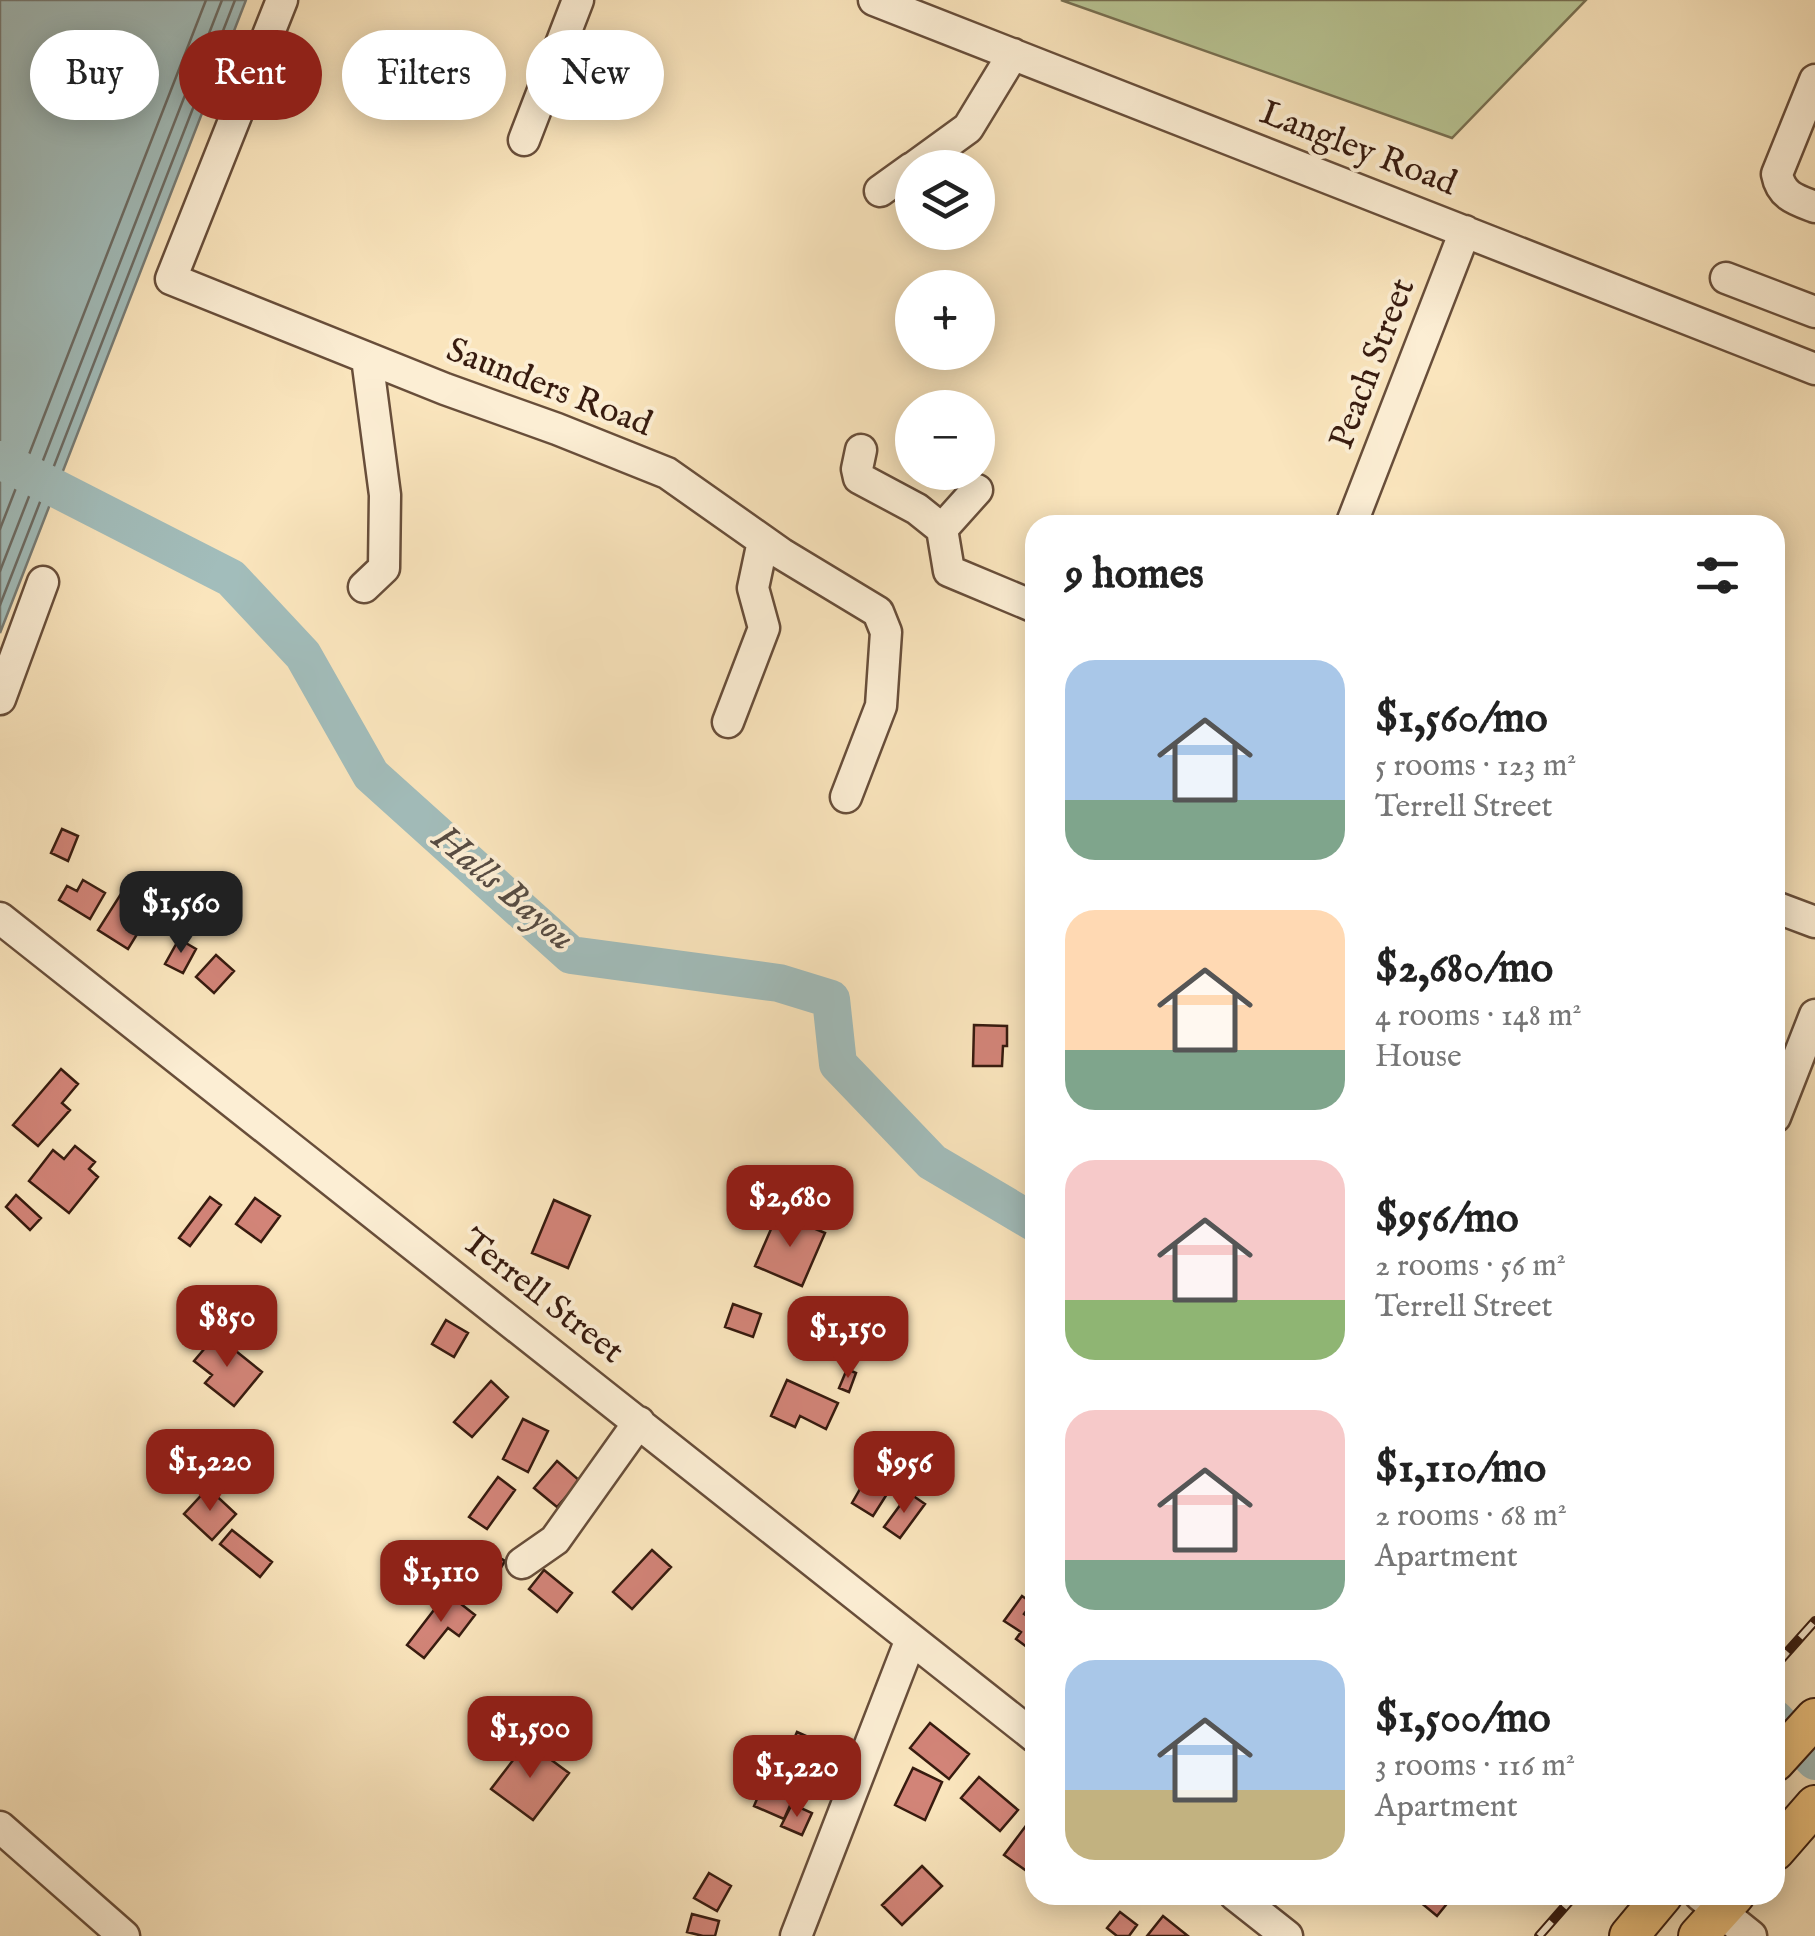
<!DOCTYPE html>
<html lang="en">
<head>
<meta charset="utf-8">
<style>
  :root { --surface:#fff; --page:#f2f2f2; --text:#222; --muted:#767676; --accent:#8f2418 }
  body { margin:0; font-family:"IM FELL English",serif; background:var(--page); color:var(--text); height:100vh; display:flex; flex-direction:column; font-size:38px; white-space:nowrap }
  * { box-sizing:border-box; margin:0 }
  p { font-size:32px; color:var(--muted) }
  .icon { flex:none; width:55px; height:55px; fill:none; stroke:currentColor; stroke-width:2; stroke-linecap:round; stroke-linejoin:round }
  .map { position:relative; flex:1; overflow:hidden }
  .panel { position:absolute; left:1025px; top:515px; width:760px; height:1390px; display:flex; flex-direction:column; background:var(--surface); border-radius:30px; box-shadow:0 5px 25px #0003 }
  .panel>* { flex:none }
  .top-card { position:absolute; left:30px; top:30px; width:845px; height:90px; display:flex; gap:20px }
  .controls { position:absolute; left:895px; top:150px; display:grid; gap:20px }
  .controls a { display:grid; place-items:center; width:100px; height:100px; border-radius:50%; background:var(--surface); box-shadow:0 5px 25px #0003; font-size:50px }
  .price { position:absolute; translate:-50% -85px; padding:0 22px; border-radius:20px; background:var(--accent); color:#fff; font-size:32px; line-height:65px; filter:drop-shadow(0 2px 5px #0008) }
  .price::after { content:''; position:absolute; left:50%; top:60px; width:30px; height:22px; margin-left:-15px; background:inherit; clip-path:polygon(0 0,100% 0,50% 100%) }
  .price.on { background:#222; color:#fff }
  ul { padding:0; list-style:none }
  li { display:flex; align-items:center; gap:30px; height:250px; padding:0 40px }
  li span { display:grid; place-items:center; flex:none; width:280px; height:200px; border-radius:30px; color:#555 }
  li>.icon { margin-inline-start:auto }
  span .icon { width:120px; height:120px; fill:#fffc; stroke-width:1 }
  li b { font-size:42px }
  h2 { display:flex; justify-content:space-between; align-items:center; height:120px; padding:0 40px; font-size:42px }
  .pill { padding:0 35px; border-radius:45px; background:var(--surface); box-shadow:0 5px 25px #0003; font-size:35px; line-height:90px }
  .pill.on { background:var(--accent); color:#fff }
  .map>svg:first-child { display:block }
  .green { fill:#b9c695; stroke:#787052; stroke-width:2.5 }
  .water { fill:#a2bdbb; stroke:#777c76; stroke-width:2.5 }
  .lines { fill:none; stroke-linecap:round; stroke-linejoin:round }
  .shore { stroke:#6c6c65; stroke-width:2.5 }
  .river { stroke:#a2bdbb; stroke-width:38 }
  .building { fill:#d28478; stroke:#371b0f; stroke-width:2.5 }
  .minor-casing { stroke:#684e3a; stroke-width:35 }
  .major-casing { stroke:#371b0f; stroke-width:42 }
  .minor { stroke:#fceed4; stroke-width:30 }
  .major { stroke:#edc27e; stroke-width:38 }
  .rail-casing { stroke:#371b0f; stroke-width:10 }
  .rail { stroke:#fceed4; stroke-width:6; stroke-dasharray:19; stroke-linecap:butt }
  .labels { text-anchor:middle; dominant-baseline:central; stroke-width:8; stroke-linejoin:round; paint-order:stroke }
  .street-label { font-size:35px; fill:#371b0f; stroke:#fceed4 }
  .water-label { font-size:38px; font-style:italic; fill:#574c43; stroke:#fceed4 }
</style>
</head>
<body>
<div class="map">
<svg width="1815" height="1936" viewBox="0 0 1815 1936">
  <rect width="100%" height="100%" fill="#fae5bd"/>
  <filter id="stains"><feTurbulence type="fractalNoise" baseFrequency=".002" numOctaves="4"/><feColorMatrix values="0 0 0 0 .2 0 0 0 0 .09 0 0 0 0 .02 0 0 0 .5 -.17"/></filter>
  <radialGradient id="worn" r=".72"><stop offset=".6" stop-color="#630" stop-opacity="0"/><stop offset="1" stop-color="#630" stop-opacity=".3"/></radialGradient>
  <!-- green -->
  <path class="green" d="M1061 0H1586L1452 138Z"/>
  <!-- water -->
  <path class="water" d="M0 0H246L0 633Z"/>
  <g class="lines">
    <!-- shore -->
    <path class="shore" d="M0 529 206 0
      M0 571 222 0
      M0 605 235 0"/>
    <!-- river -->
    <path class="river" d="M0 460 231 578 303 655 371 775 571 955 779 983 831 999 838 1064 932 1162 1035 1223
      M1775 1719 1815 1761"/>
  </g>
  <!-- building -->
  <path class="building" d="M62 829 78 836 68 861 51 853Z
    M83 880 105 893 90 919 59 900 67 886 77 891Z
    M126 886 155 905 128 949 98 930Z
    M179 939 196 949 183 973 165 964Z
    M216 955 234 971 214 993 196 977Z
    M974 1025 1007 1026V1046H1003L1002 1066H973Z
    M61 1069 78 1084 62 1103 70 1110 38 1146 13 1125Z
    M75 1146 95 1162 89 1169 98 1177 69 1213 29 1181 53 1150 64 1159Z
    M16 1195 41 1218 30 1230 6 1207Z
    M210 1197 221 1205 190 1246 179 1238Z
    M255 1198 280 1216 261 1242 236 1224Z
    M554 1200 590 1216 568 1268 532 1253Z
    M778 1213 825 1233 802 1286 755 1266Z
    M733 1304 761 1314 753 1337 725 1327Z
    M446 1320 468 1333 454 1357 432 1344Z
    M216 1335 262 1372 234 1406 205 1383 212 1375 194 1361Z
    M847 1369 856 1373 849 1392 839 1388Z
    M787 1380 838 1403 826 1429 800 1416 795 1427 771 1416Z
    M491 1381 508 1397 472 1437 454 1422Z
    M523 1419 548 1431 528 1472 503 1459Z
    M557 1461 580 1481 557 1507 534 1488Z
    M868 1475 880 1482 884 1476 894 1483 873 1516 852 1503Z
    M498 1477 515 1490 487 1529 469 1517Z
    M208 1488 236 1514 212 1540 184 1514Z
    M909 1493 925 1504 900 1538 884 1527Z
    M232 1530 272 1562 260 1577 220 1544Z
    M484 1548 505 1561 483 1598 461 1584Z
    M652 1550 671 1567 632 1609 613 1592Z
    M544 1570 572 1593 557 1612 529 1589Z
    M447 1593 475 1615 459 1636 448 1628 424 1658 407 1645Z
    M1022 1596 1032 1603 1024 1614 1035 1622V1653L1016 1639 1021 1632 1004 1621Z
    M930 1723 969 1754 949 1779 910 1748Z
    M797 1732 835 1749 826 1769 788 1753Z
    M527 1742 569 1773 533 1820 491 1789Z
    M786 1766 804 1774 784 1819 754 1806 765 1780 777 1785Z
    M913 1768 942 1782 925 1820 895 1805Z
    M979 1777 1018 1810 1000 1831 961 1798Z
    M792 1804 812 1813 802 1835 781 1826Z
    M1028 1823 1035 1828V1863L1028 1872 1004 1855Z
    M922 1866 942 1886 902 1925 882 1905Z
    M709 1873 731 1886 717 1911 694 1898Z
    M1416 1895H1454L1437 1916 1414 1897Z
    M1120 1912 1137 1925 1129 1936H1117L1107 1928Z
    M692 1914 719 1921 715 1936H703L687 1932Z
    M1163 1916 1188 1936H1147Z"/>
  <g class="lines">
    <defs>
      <path id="minor" d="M282 0 171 279 445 389 557 429 667 473 782 554 878 612 886 632 881 706 846 797
        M874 0 1815 369
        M1815 80 1777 174C1781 196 1796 200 1815 207
        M524 140 578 0
        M913 168 968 128 1013 54
        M880 191 912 168
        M1726 278 1815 312
        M861 450 857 469 859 478 917 509 942 529 949 571 1035 607
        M1351 525 1465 231
        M942 529 977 490
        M364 587 384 568 385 495 367 358
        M0 699 43 582
        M728 722 764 628 753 588 763 541
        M1775 907 1815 922
        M0 918 1035 1737
        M1775 1117 1815 1015
        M522 1563 555 1540 639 1422
        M0 1827 124 1936
        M1235 1895 1287 1936
        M1700 1895 1751 1936
        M796 1936 911 1639"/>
      <path id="major" d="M1775 1762 1815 1718
        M1775 1851 1815 1805
        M1629 1936 1663 1895
        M1698 1936 1735 1895"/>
    </defs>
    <!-- minor casing -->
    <use href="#minor" class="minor-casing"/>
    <!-- major casing -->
    <use href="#major" class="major-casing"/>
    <!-- minor -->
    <use href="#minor" class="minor"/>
    <!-- major -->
    <use href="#major" class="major"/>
    <defs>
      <path id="rail" d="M1775 1666 1815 1621
        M1539 1936 1575 1895"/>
    </defs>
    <!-- rail casing -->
    <use href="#rail" class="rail-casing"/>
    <!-- rail -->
    <use href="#rail" class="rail"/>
  </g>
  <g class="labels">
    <!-- street labels -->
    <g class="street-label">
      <text transform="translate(1358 149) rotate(21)">Langley Road</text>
      <text transform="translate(1373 364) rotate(-69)">Peach Street</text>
      <text transform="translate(549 388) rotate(21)">Saunders Road</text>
      <text transform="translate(542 1297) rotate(38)">Terrell Street</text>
    </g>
    <!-- water labels -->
    <g class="water-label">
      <text transform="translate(503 889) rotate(40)">Halls Bayou</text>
    </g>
  </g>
  <rect width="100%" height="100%" filter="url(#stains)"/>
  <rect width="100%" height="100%" fill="url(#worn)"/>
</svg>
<div class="controls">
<a><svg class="icon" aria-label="layers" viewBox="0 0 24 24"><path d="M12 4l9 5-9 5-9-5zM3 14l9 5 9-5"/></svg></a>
<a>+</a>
<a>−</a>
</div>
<b class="price on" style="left:181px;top:956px">$1,560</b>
<b class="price" style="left:790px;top:1250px">$2,680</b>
<b class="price" style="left:227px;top:1370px">$850</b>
<b class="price" style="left:848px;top:1381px">$1,150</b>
<b class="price" style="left:210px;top:1514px">$1,220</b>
<b class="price" style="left:904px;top:1516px">$956</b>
<b class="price" style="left:441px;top:1625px">$1,110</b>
<b class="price" style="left:530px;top:1781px">$1,500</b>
<b class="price" style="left:797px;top:1820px">$1,220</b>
<div class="top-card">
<a class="pill">Buy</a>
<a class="pill on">Rent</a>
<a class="pill">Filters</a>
<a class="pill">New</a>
</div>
<section class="panel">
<h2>9 homes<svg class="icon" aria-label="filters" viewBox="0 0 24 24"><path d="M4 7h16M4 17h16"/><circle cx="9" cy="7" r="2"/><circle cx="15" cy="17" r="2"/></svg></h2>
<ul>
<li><span style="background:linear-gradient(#a9c7e8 70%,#7fa58c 0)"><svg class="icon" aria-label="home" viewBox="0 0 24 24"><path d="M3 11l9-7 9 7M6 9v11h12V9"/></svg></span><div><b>$1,560/mo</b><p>5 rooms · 123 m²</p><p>Terrell Street</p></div></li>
<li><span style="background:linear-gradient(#ffd9b3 70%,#7fa58c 0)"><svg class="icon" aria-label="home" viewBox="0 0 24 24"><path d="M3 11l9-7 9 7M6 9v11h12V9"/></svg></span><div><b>$2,680/mo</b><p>4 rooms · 148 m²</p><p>House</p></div></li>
<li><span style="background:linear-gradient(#f6c9c9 70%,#8fb573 0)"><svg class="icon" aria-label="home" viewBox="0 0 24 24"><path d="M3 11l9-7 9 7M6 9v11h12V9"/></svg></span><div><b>$956/mo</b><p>2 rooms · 56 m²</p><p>Terrell Street</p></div></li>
<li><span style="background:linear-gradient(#f6c9c9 75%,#7fa58c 0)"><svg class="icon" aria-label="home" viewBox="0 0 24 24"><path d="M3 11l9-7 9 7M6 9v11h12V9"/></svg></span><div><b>$1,110/mo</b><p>2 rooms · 68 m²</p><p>Apartment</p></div></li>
<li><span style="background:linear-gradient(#a9c7e8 65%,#c2b280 0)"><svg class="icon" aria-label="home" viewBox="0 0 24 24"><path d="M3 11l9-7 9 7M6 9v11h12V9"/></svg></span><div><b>$1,500/mo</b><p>3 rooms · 116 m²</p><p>Apartment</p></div></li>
</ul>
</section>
</div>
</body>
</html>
